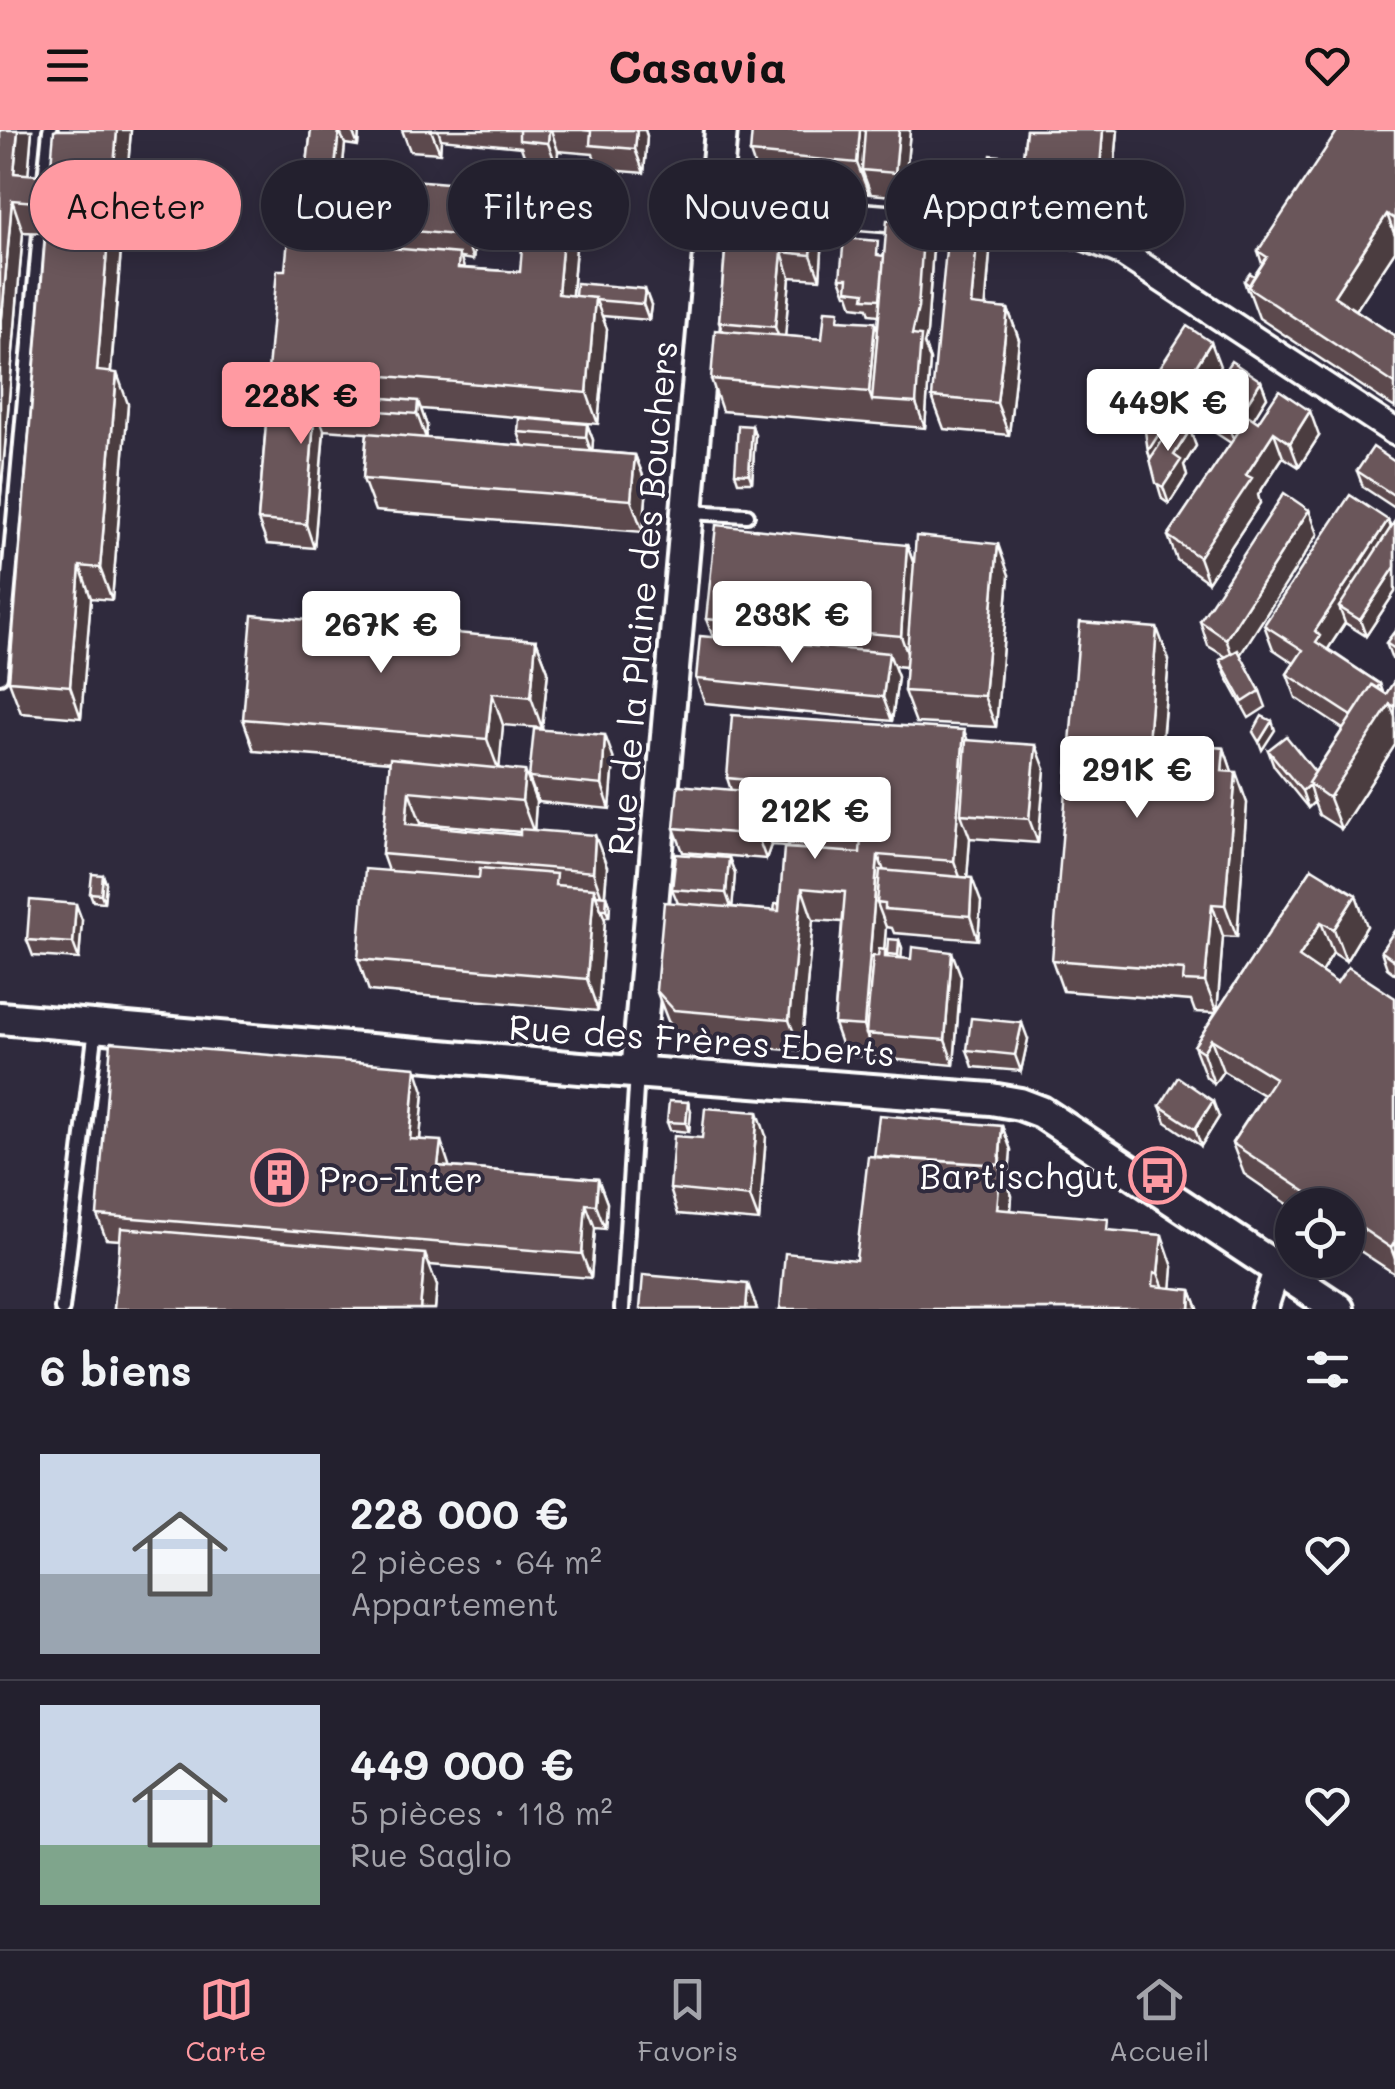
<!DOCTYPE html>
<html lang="fr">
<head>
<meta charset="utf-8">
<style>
  :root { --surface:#23202e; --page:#2f2d3a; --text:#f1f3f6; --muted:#a3a3aa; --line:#403e4a; --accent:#ff9aa2 }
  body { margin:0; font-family:Mali,sans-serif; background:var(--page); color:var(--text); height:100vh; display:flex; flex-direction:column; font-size:38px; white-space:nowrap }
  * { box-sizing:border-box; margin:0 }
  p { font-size:32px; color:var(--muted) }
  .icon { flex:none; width:55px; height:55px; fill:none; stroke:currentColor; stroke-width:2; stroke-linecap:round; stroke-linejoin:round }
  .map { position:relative; height:1179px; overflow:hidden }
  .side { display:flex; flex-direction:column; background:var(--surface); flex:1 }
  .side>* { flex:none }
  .guide { position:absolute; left:30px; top:30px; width:1335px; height:90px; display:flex; gap:20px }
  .tools { position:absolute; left:1275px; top:1058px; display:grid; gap:20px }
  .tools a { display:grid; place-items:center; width:90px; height:90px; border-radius:50%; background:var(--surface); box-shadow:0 5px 25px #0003,0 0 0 2px var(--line); font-size:50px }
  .price { position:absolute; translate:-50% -85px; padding:0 22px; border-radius:10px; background:#fff; color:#222; font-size:32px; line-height:65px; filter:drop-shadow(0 2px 5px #0008) }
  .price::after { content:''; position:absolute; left:50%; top:60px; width:30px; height:22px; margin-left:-15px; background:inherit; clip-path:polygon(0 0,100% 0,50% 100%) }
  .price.selected { background:var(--accent); color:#111 }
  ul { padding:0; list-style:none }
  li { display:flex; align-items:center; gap:30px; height:250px; padding:0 40px }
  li+li { border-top:2px solid var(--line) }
  li span { display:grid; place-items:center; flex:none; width:280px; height:200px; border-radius:0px; color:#555 }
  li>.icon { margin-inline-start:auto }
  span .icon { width:120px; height:120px; fill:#fffc; stroke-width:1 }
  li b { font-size:42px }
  h2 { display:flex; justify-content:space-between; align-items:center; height:120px; padding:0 40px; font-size:42px }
  .pill { padding:0 35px; border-radius:45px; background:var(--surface); box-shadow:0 5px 25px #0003,0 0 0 2px var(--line); font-size:35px; line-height:90px }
  .pill.selected { background:var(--accent); color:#111 }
  header { display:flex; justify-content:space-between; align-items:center; height:130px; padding:0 40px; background:var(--accent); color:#111; font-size:45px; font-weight:700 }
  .tabs { display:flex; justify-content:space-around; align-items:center; height:140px; border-top:2px solid var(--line); background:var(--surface); font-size:28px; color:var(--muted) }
  .tabs a { display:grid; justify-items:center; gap:5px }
  .tabs .selected { color:var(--accent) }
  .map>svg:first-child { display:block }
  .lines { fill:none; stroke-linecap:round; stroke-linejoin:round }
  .service-casing { stroke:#fff; stroke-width:20 }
  .minor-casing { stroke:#fff; stroke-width:32 }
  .tertiary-casing { stroke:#fff; stroke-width:38 }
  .service { stroke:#2f2a3d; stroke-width:12 }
  .minor { stroke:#2f2a3d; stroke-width:25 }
  .tertiary { stroke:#2f2a3d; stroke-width:30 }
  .wall { fill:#5c4a4d; stroke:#fff; stroke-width:2.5; fill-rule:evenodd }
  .shaded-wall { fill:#4b3c3f; stroke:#fff; stroke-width:2.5 }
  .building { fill:#6b565a; stroke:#fff; stroke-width:2.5 }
  .labels { text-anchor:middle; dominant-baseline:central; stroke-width:8; stroke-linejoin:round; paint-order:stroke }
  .street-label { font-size:35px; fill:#fff; stroke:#2f2a3d }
  .poi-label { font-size:35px; fill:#fff; stroke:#2f2a3d; text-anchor:end }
</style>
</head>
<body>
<header><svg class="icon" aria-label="menu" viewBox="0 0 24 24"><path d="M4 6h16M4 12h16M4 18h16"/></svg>Casavia<svg class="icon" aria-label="heart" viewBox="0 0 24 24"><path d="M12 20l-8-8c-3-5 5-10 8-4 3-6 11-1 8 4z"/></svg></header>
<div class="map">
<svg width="1395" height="1179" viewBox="0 0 1395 1179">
  <rect width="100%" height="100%" fill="#2f2a3d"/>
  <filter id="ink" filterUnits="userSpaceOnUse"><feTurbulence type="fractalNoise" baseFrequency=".01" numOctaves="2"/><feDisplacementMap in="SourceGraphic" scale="20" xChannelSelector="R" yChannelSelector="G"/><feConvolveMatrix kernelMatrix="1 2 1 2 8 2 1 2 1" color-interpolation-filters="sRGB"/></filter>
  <g filter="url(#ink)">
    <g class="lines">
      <defs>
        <path id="service" d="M44 59 50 0
          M687 382 747 385
          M0 546 40 103
          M62 1179 96 898
          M622 1179 637 943"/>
        <path id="minor" d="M729 76 1056 102 1080 105 1118 120 1395 302
          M1264 1179 1277 1139"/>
        <path id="tertiary" d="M0 888 580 938 991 969 1020 974 1041 982 1338 1179
          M637 943 721 0"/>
      </defs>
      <!-- service casing -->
      <use href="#service" class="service-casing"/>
      <!-- minor casing -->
      <use href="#minor" class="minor-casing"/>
      <!-- tertiary casing -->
      <use href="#tertiary" class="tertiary-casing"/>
      <!-- service -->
      <use href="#service" class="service"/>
      <!-- minor -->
      <use href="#minor" class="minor"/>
      <!-- tertiary -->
      <use href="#tertiary" class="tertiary"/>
    </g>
    <!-- wall -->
    <path class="wall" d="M0 0H32L28 44 50 46 57 0H131L111 242 128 274 112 470 91 468 81 588 21 583 9 551 45 103 23 102 0 376Z
      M311 0H359L358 16 345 14 342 45 480 79 473 130 461 128 464 138 520 142 577 106 572 166 651 175 649 190 602 186 607 199 598 294 421 279 427 296 426 308 523 316 518 302 587 294 593 310 592 321 635 325 647 356 643 402 375 381 363 349 367 303 324 300 314 418 267 414 258 390 269 258 267 251 285 140 339 113 337 107 296 104 288 80 310 42 307 34Z
      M402 0H645L647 6 644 43 598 39 593 24 558 21 557 37 527 34 521 17 441 9 440 23 410 21Z
      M910 0 904 67 871 64 869 59V64L761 55 750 23Z
      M1026 0H1118L1109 94 1069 83 1001 77 989 45 1023 28Z
      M1395 0V121L1356 180 1395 206V278L1259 188 1249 161 1247 160 1244 151 1254 146 1262 134 1258 121Z
      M729 76 823 107 820 149 790 147 785 206 822 209 842 190 878 200 879 185 870 184 868 178 853 176 849 164H846L840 148 883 126 924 92 933 117 927 203 924 214 930 230 925 298 722 281 711 249 722 200 719 192Z
      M990 122 986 177 1008 179 1019 210 1009 305 944 299 932 267Z
      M1220 236 1202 264 1205 270 1261 251 1267 267 1253 289 1258 292 1319 306 1299 337 1283 327 1258 365 1260 373 1208 452 1177 430 1168 406 1231 313 1205 296 1199 280 1188 298 1196 316 1184 335 1187 346 1169 374 1162 369 1148 321Z
      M752 296 755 305 752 352H738L735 343Z
      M1395 332V378L1363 357 1357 341Z
      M1309 380 1318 404 1240 524 1260 561 1266 577 1249 588 1226 546 1220 530 1226 527 1208 516 1200 491Z
      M1388 390 1391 397 1395 391V462L1366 506 1345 493 1328 519 1380 554 1383 563 1386 564 1395 550V615L1341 699 1319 685 1314 672 1308 678 1274 636 1268 620 1315 642 1343 599 1296 568 1287 544 1294 533 1273 519 1264 495Z
      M907 415 914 435 1009 445 996 597 916 593 904 561 906 537 894 536 898 547 892 591 705 573 696 549 713 507 706 489Z
      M1395 501V531L1392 529 1386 513Z
      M536 510 548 541 542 598 503 595 499 638 536 672 534 700 607 737 605 765 607 766 610 774 609 787H604L605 790 598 881 369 861 358 829 388 741 382 724 390 632 254 621 243 589ZM421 693 520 702V705L420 696Z
      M1169 530 1162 613 1224 618 1232 642 1247 673 1237 807 1223 806 1217 881 1312 738 1367 796 1346 831 1333 823 1321 842 1337 853 1395 868V1144L1348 1113V1075H1292V1077L1244 1044 1232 1013 1263 965 1223 941 1214 954 1206 947 1194 916 1216 883 1195 882 1191 871 1063 861 1052 830Z
      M968 611 1045 639 1038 713 970 708 967 748 981 772 978 810 894 803 892 798 886 797 884 820 888 827 887 824 899 810 902 818 901 828 961 846 954 935 845 925 834 894 842 792 813 790 801 921 685 912 668 891 656 860 678 773 672 759 729 728 735 744 732 777 774 781 779 774 788 716 771 715 766 729 683 722 674 698 731 660 727 648Z
      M614 630 610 679 538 672 529 648Z
      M103 745 106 753 104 772 93 771 90 763Z
      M82 790 79 829 33 826 27 810Z
      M1395 800V844L1387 838 1381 821Z
      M1028 909 1021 941 973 937 967 920Z
      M424 961 420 1009 449 1037 598 1049 607 1073 605 1099 595 1098 591 1148 429 1135 437 1156 435 1179H114L120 1110 106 1109 97 1085Z
      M688 972 691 981 689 1002 670 1000 667 992Z
      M1160 976 1219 987 1201 1016 1166 992Z
      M1002 996 1011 1020 1008 1055 1012 1066 1011 1080 1112 1101 1173 1137 1171 1158 1191 1160 1198 1179H780L856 1130 874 1027Z
      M766 1006 759 1091 678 1084 670 1059 702 1008Z"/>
    <!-- shaded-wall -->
    <path class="shaded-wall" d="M18 0H32L26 71 14 43Z
      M117 0H131L108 273 97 241Z
      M339 0 345 14 341 53 335 37Z
      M352 0H359L358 16Z
      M431 0H438L441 9 440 23Z
      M549 0H551L558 21 557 37 548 13Z
      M637 0H645L647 6 644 43 635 19Z
      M860 0H875L862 40 869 59V64L857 33Z
      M899 0H910L904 67 895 43Z
      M1103 0H1118L1109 94 1098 62Z
      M472 55 480 79 473 130 465 106Z
      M12 70 23 102 0 376V210Z
      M566 74 577 106 569 196 558 164Z
      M814 83 823 107 820 149 811 125Z
      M1387 84 1395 106V121L1345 197 1334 166Z
      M979 90 990 122 983 207 971 175Z
      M924 92 933 117 927 203 924 214 930 230 925 298 916 273 912 205Z
      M782 122 790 147 784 221 775 197Z
      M645 159 651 175 649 190 643 174Z
      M595 168 607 199 598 294 587 263Z
      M1008 179 1019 210 1009 305 997 273Z
      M875 192 887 224 872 270 869 262Z
      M1211 212 1220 236 1202 264 1205 272 1156 346 1148 321 1191 244Z
      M314 240 326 271 321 276 313 255Z
      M117 243 128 274 112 470 100 438Z
      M1261 251 1267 267 1236 317 1230 300Z
      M418 271 427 296 426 308 417 284Z
      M315 276 324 300 314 418 306 394Z
      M1310 281 1319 306 1299 337 1290 313Z
      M587 294 593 310 592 324 586 307Z
      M752 296 755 305 752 352 749 344Z
      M1190 300 1196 316 1184 335 1187 346 1169 374 1163 357 1174 325Z
      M1274 302 1283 327 1258 365 1260 373 1208 452 1199 427 1246 345Z
      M635 325 647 356 643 402 631 370Z
      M1309 380 1318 404 1235 533 1226 509Z
      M1388 390 1395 408 1339 477 1345 493 1326 522 1316 512 1315 501Z
      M998 414 1009 445 996 597 984 566Z
      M907 415 918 446 912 537 901 506Z
      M80 436 91 468 81 588 70 556Z
      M1395 437V462L1366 506 1360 490Z
      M1157 498 1169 530 1159 644 1148 612Z
      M536 510 548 541 542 598 531 567Z
      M889 523 898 547 892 591 883 567Z
      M1380 554 1388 577 1390 574 1395 587V615L1341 699 1329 668 1357 589Z
      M492 563 503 595 499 641 487 609Z
      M1272 591 1275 600 1262 620 1259 612Z
      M964 600 975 631 961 684 970 708 966 763 954 731Z
      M605 605 614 630 610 679 602 655Z
      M1036 615 1045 639 1038 713 1029 689Z
      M1224 618 1235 650 1222 641Z
      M525 641 536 672 534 703 522 671Z
      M1236 642 1247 673 1237 807 1225 775Z
      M1309 655 1314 672 1308 678 1302 661Z
      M409 661 421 693 418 726 406 694Z
      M762 691 771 715 766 729 757 705Z
      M595 705 607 737 604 773 593 742Z
      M878 725 890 757 885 774 877 773 886 797 877 905 866 904 875 928 864 896Z
      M729 728 735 744 732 780 726 763Z
      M103 745 106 753 104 772 101 764Z
      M972 748 981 772 978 810 970 786Z
      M594 758 605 790 598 881 587 849Z
      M802 758 813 790 801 921 789 890Z
      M1356 765 1367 796 1346 831 1334 799Z
      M607 766 610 774 609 787 606 779Z
      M76 774 82 790 79 829 73 813Z
      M1212 774 1223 806 1217 883 1205 852Z
      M1321 792 1333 823 1311 859 1299 827Z
      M899 810 902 818 901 833 898 825Z
      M952 822 961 846 954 935 945 910Z
      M1022 893 1028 909 1021 941 1015 925Z
      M1211 909 1223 941 1214 954 1203 922Z
      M416 937 424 961 418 1033 410 1009Z
      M1213 971 1219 987 1201 1016 1195 999Z
      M688 972 691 981 689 1002 686 993Z
      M758 982 766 1006 759 1091 750 1067Z
      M1002 996 1011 1020 1008 1055 1012 1066 1008 1111 997 1079Z
      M441 1011 449 1035 447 1060 438 1036Z
      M598 1049 607 1073 605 1099 596 1075Z
      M586 1074 595 1098 591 1148 582 1124Z
      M1162 1105 1173 1137 1170 1174 1158 1143Z
      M1395 1111V1129L1391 1118Z
      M425 1124 437 1156 435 1179H420Z
      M748 1154 757 1179H746Z
      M1191 1160 1198 1179H1190Z"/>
    <!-- building -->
    <path class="building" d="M0 0H18L14 43 50 46 54 1 57 0H117L97 241 117 243 100 438 80 436 70 556 9 551 48 73 12 70 0 210Z
      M311 0H339L335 37 307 34Z
      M519 0H549L548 13 519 10Z
      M583 0H637L635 19 590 15 591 1Z
      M752 0H860L857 33 750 23Z
      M865 0H899L895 43 862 40Z
      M1026 0H1103L1098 62 1058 52 989 45 991 25 1023 28Z
      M1338 0H1395V89L1387 84 1334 166 1395 206V254L1248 157 1267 127 1258 121Z
      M288 40 472 55 465 106 332 93 333 84 288 80Z
      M526 70 566 74 558 164 595 168 587 263 314 240 313 255 267 251 277 140H285L288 109 459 124 458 138 520 142Z
      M729 76 814 83 811 125 782 122 775 197 719 192Z
      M949 88 979 90 971 175 1008 179 997 273 932 267Z
      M887 90 924 92 918 178 912 205 921 206 916 273 872 270Z
      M844 108 878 111 877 125 884 126 880 169 864 168 865 162 847 160 848 148H840Z
      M1250 143 1254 146 1249 155 1244 151Z
      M576 153 645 159 643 174 595 170V168L575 166Z
      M825 180 839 181 838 190 875 192 869 262 711 249 715 200 822 209Z
      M1187 196 1211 212 1191 244 1196 247 1148 321 1140 268Z
      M1231 231 1261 251 1230 300 1199 279Z
      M269 258 418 271 417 284 315 276 306 394 258 390Z
      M1279 260 1310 281 1290 313 1274 302 1246 345 1252 348 1199 427 1168 406 1249 286 1258 292Z
      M519 288 587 294 586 307 518 302Z
      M1176 290 1190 300 1174 325 1181 330 1163 357 1156 353 1150 329Z
      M738 295 752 296 749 344 735 343Z
      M367 303 635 325 631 370 363 349Z
      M1373 317 1395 332V366L1357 341Z
      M1284 363 1309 380 1226 509 1200 491Z
      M1350 365 1388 390 1315 501 1320 506 1316 512 1380 554 1377 558 1372 555 1352 586 1287 544 1303 520 1264 495Z
      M1395 391V437L1360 490 1339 477Z
      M716 395 907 415 901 506 706 489Z
      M916 406 998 414 984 566 904 561Z
      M252 485 536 510 531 567 492 563 487 609 243 589Z
      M1080 492 1157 498 1148 612 1224 618 1222 641 1236 642 1225 775 1212 774 1205 852 1183 851 1184 840 1052 830Z
      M1395 501V519L1386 513Z
      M700 506 889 523 883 567 696 549Z
      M1238 520 1260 561 1243 572 1220 530Z
      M1395 550V577L1390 574 1329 668 1308 653 1372 555 1386 564Z
      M732 585 964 600 954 731 878 725 864 896 834 894 845 762 802 758 789 890 674 880 656 860 664 772 779 781 784 718 860 723 864 660 727 648Z
      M1262 586 1272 591 1259 612 1253 602Z
      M534 599 605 605 602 655 529 648Z
      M1286 606 1315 642 1308 653 1310 654 1302 661 1268 620Z
      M966 610 1036 615 1029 689 961 684Z
      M390 628 525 641 522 671 409 661 406 694 520 705V699L595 705 593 742 382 724Z
      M678 655 810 667V673L863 678 860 723 788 718V714H806L807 694 762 691 757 705 674 698Z
      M676 724 729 728 726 763 672 759Z
      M480 738 556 744 555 755 594 758 587 849 358 829 365 739 479 748Z
      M1312 738 1356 765 1334 799 1321 792 1299 827 1337 853 1348 837 1395 868V1111L1391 1118 1348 1089V1075H1326L1232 1013 1275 948 1211 909 1203 922 1194 916Z
      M880 740 972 748 970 786 885 779V774L877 773Z
      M92 744 103 745 101 764 90 763Z
      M596 765 607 766 606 779H601Z
      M30 770 76 774 73 813 27 810Z
      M775 774H779V781H774Z
      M1395 800V831L1381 821Z
      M888 809 899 810 898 825 887 824Z
      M912 817 952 822 945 910 866 904 873 826H878L879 819 885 820V827L911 829Z
      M971 888 1022 893 1015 925 967 920Z
      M111 912 416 937 410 1009 441 1011 438 1036 598 1049 596 1075 586 1074 582 1124 97 1085Z
      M1178 947 1213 971 1195 999 1160 976Z
      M669 971 688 972 686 993 667 992Z
      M705 978 758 982 750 1067 670 1059 674 1006 702 1008Z
      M879 985 1002 996 999 1035 874 1027Z
      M868 1026 1001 1035 997 1079 1108 1089 1107 1100 1162 1105 1158 1143H1154L1153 1156 1191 1160 1190 1179H780L785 1123 856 1130Z
      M121 1098 425 1124 420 1179H114Z
      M643 1145 748 1154 746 1179H640Z"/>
  </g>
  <!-- icons -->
  <defs>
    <symbol id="bus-ring" viewBox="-11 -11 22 22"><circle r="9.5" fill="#2f2a3d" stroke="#ff9aa2" stroke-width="1.5"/><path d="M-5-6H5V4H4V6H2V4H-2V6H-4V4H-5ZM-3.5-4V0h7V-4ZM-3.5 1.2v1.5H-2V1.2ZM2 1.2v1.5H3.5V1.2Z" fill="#ff9aa2"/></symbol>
    <symbol id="building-ring" viewBox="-11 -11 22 22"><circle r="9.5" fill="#2f2a3d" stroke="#ff9aa2" stroke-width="1.5"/><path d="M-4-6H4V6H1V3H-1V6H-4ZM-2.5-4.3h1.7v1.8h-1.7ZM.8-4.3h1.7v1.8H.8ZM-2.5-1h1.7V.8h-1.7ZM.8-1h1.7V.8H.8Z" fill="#ff9aa2"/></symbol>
  </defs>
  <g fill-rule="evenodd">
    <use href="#bus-ring" x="1126" y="1014" width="63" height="63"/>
    <use href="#building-ring" x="248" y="1016" width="63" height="63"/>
  </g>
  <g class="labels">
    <!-- street labels -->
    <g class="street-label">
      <text transform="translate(641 468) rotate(-85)">Rue de la Plaine des Bouchers</text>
      <text transform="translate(702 909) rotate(4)">Rue des Frères Eberts</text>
    </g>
    <!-- poi labels -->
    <g class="poi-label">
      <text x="1119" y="1045">Bartischgut</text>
      <text x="319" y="1048" text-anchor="start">Pro-Inter</text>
    </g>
  </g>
</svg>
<div class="tools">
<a><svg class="icon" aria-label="locate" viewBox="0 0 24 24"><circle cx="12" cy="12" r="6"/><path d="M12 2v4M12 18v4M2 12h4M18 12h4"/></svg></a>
</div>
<b class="price selected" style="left:301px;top:317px">228K €</b>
<b class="price" style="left:1168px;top:324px">449K €</b>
<b class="price" style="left:792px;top:536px">233K €</b>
<b class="price" style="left:381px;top:546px">267K €</b>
<b class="price" style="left:1137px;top:691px">291K €</b>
<b class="price" style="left:815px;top:732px">212K €</b>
<div class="guide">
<a class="pill selected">Acheter</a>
<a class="pill">Louer</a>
<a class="pill">Filtres</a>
<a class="pill">Nouveau</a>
<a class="pill">Appartement</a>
</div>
</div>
<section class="side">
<h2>6 biens<svg class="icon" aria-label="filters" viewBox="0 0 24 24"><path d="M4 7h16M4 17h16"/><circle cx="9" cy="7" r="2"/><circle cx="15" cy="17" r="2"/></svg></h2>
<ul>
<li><span style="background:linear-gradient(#c9d6e8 60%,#9aa5b1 0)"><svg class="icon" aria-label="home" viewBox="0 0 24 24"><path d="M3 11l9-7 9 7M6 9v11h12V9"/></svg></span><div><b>228 000 €</b><p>2 pièces · 64 m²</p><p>Appartement</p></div><svg class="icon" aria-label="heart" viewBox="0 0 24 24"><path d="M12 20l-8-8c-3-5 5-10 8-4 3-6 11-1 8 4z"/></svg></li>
<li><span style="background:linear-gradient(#c9d6e8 70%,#7fa58c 0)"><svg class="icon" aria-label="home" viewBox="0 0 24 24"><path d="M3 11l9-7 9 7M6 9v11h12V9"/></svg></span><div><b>449 000 €</b><p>5 pièces · 118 m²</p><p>Rue Saglio</p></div><svg class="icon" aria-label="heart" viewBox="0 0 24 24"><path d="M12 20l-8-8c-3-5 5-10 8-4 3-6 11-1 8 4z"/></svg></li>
</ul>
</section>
<nav class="tabs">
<a class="selected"><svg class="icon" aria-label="map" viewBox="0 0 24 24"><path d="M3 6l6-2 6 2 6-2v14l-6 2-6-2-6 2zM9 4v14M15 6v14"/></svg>Carte</a>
<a><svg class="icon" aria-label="saved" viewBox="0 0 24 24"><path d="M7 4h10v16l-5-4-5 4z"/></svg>Favoris</a>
<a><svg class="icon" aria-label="home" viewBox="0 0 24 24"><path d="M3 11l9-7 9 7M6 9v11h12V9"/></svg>Accueil</a>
</nav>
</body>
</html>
